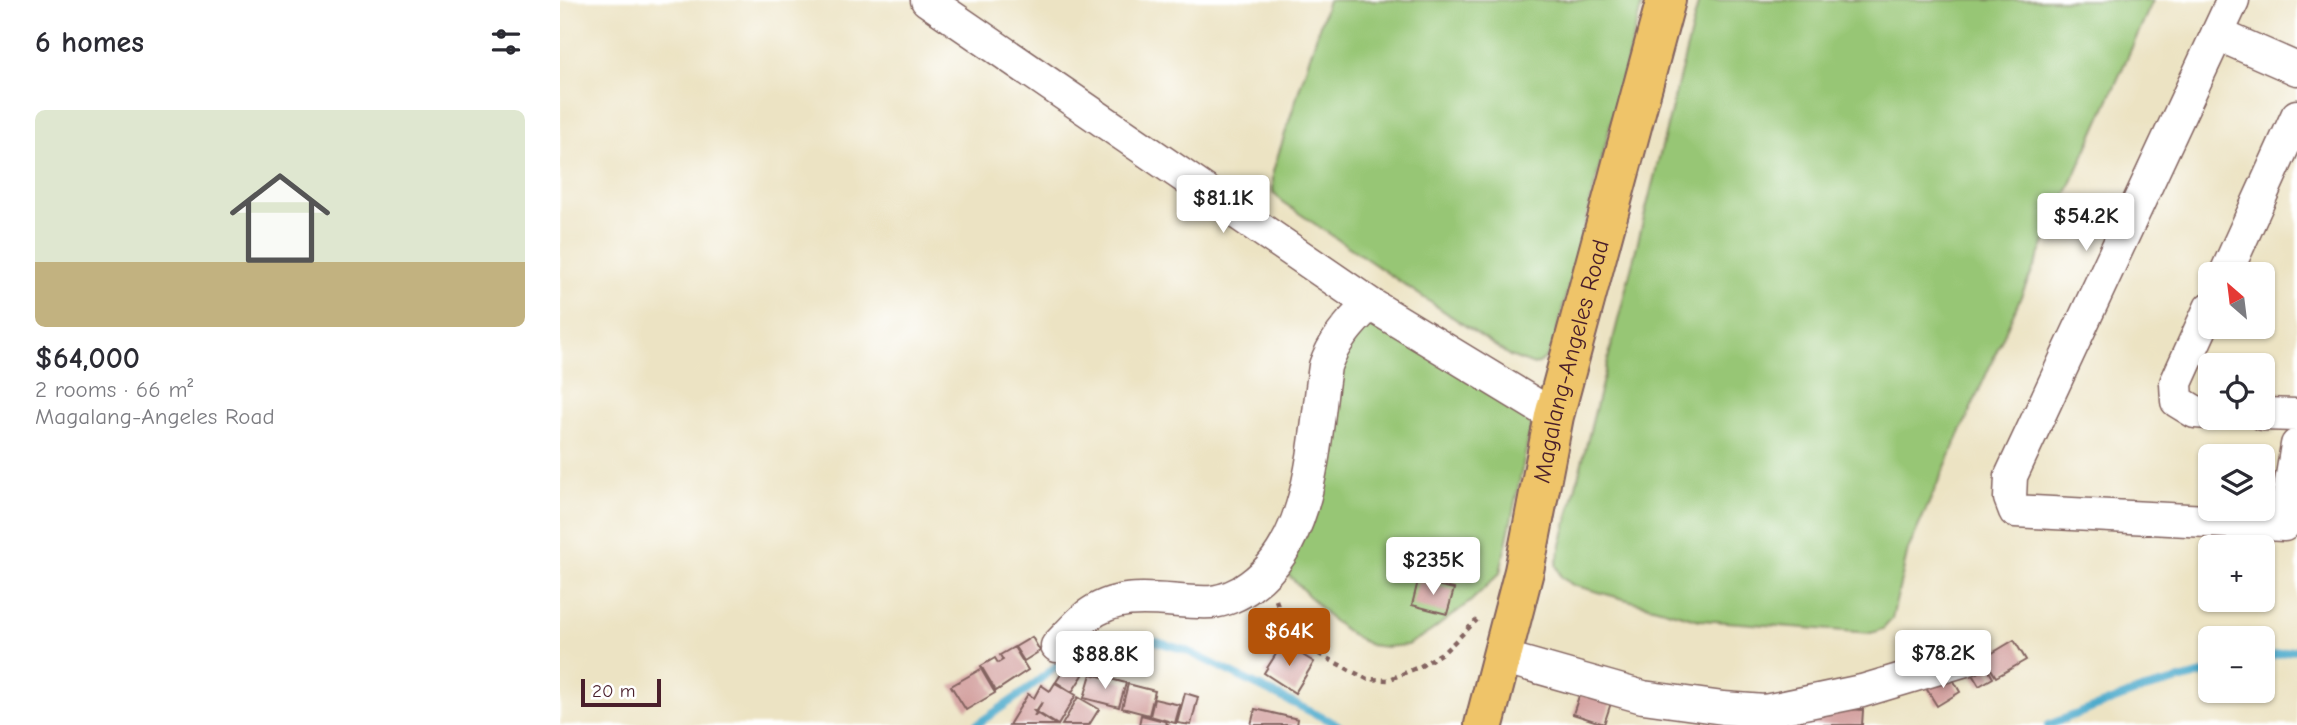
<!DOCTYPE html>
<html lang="en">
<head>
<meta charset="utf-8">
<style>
  :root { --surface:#fff; --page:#f7f7f7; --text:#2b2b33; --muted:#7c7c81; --accent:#b45309 }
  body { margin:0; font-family:"Comic Neue",sans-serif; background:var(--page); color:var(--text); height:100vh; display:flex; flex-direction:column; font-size:26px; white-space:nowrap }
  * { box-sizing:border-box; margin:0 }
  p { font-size:23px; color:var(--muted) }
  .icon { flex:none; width:38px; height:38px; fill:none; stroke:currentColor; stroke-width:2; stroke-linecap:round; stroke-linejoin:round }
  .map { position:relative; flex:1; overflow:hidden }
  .sheet { display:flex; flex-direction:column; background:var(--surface); width:560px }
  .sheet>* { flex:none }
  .needle { width:46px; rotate:332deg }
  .controls { position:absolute; left:1638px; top:262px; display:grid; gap:14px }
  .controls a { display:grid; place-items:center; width:77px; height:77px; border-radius:10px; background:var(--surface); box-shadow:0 2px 5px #0004; font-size:35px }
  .scale { position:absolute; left:21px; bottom:18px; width:80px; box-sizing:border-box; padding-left:7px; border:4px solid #4a1f2b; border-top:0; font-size:19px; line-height:24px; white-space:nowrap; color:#4a1f2b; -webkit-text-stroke:5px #fff; paint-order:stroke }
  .price { position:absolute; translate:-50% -60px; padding:0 16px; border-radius:7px; background:#fff; color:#222; font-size:23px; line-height:46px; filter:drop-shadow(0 2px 4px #0008) }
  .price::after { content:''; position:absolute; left:50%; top:42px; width:21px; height:16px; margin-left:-10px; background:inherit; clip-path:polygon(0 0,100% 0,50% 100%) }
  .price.selected { background:var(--accent); color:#fff }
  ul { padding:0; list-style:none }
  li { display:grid; align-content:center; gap:14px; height:371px; padding:0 35px }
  li span { display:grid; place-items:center; height:217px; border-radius:10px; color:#555 }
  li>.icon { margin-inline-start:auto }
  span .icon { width:126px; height:126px; fill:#fffc; stroke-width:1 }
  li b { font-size:30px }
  h2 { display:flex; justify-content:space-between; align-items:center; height:84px; padding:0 35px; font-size:30px }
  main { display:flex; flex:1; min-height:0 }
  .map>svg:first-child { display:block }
  .green { fill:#97c675; stroke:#707250; stroke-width:2 }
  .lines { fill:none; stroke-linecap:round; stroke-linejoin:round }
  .stream { stroke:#4dabcc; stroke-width:8 }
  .building { fill:#d09a98 }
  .minor-casing { stroke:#836460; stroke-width:35 }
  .major-casing { stroke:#836460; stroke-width:42 }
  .path { stroke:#836460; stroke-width:4.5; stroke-dasharray:5 5; stroke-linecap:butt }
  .minor { stroke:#fff; stroke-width:32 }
  .major { stroke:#efc469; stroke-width:38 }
  .labels { text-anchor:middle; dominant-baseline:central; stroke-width:5; stroke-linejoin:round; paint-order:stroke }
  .street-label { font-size:24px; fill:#4a1f2b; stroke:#fff }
</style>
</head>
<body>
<main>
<section class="sheet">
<h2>6 homes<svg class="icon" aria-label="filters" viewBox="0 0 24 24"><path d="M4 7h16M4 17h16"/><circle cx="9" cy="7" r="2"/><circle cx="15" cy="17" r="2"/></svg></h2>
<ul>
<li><span style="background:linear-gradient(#dfe7d0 70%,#c2b280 0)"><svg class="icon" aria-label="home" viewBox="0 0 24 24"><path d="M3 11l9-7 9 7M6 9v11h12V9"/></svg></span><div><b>$64,000</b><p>2 rooms · 66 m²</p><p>Magalang-Angeles Road</p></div></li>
</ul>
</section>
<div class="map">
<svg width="1737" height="725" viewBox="0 0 1737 725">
  <rect width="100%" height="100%" fill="#fff"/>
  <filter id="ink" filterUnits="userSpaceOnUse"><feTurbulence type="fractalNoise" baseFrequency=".0143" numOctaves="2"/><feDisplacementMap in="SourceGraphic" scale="14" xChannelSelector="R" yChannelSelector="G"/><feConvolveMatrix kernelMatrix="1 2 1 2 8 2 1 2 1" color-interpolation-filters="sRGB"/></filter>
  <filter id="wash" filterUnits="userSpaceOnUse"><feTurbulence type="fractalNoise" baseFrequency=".00686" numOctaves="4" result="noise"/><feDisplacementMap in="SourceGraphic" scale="28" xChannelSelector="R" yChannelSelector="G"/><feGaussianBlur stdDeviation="1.57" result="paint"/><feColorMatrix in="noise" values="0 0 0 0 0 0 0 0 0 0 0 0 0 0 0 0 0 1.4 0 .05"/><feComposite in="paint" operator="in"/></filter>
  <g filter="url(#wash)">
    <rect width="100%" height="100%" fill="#ece3c3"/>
    <!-- green -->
    <path class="green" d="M768 0H1083L995 338C990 351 988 360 974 365L950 356 721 201 713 192V171Z
      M1139 0H1593L1348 550 1332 619 1323 629 1311 633 1140 620 1013 585 1001 577 996 565Z
      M813 316 972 422 940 573 911 601 870 632 847 645 826 647 810 645 789 633 772 620 718 564 773 370Z"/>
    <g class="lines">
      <!-- stream -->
      <path class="stream" d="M1703 658 1737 649
        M416 725 464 692 509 656 534 645 587 639 625 650 778 725
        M1488 725 1581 690 1650 672"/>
    </g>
    <g id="blocks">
      <!-- building -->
      <path class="building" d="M858 581 894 589 887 614 852 605Z
        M472 637 480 651 464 661 455 647Z
        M1454 640 1466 660 1436 677 1424 658Z
        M723 643 754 662 735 693 704 673Z
        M454 647 468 670 436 691 421 666 435 658 438 663 443 660 440 655Z
        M1421 658 1433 678 1419 686 1407 666Z
        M507 665 523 675 512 692 496 682Z
        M421 669 435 693 406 710 391 686Z
        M531 674 566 683 559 707 524 698Z
        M1390 674 1400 692 1377 706 1366 688Z
        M495 683 516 695 498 725 477 712 482 702 476 711H474L476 713 474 716 477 713 496 725H449L468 694 474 698 481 685 490 691Z
        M568 684 595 691 589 715 562 708Z
        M625 693 638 697 631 725 617 723Z
        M1020 693 1051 703 1044 724 1013 714Z
        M518 697 539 709 529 725H502Z
        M594 699 620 705 615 723 590 716Z
        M1243 706 1303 710 1302 725H1242Z
        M695 709 738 719 737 725H691Z
        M581 715 604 721 609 725H579Z"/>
    </g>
  </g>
  <g filter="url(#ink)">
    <use href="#blocks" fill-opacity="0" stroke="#836460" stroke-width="2"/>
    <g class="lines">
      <defs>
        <path id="minor" d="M367 0 810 304 994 416
          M1673 0 1451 476 1450 498 1455 511 1724 525 1737 445
          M1657 34 1737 69
          M1665 275 1737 116
          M1650 308 1616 383 1617 401 1635 412 1650 413
          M1703 414 1737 415
          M497 646C507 636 516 625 527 616 565 587 608 604 651 602 664 601 680 594 690 586 754 541 754 438 765 366 773 343 791 321 810 304
          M942 657 1083 697 1163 708 1205 711 1302 691 1409 659"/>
        <g id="major">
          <path id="s1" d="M924 725 964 571 994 416 1106 0"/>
        </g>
      </defs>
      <!-- minor casing -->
      <use href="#minor" class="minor-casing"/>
      <!-- major casing -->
      <use href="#major" class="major-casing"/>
      <!-- path -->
      <path class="path" d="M716 600 720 611 755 652 807 679 828 680 861 666 885 651 917 620"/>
      <!-- minor -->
      <use href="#minor" class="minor"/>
      <!-- major -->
      <use href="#major" class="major"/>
    </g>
  </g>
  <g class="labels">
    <!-- street labels -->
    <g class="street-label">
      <text stroke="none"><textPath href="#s1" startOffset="374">Magalang-Angeles Road</textPath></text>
    </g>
  </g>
</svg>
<div class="controls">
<a><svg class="needle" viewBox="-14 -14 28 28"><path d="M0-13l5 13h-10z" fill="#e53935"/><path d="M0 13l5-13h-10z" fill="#7c7c81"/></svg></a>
<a><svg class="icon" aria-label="locate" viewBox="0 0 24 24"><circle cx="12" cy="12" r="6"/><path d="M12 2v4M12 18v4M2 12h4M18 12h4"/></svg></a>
<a><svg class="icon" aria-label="layers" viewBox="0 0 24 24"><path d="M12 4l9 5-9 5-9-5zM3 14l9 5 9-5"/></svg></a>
<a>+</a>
<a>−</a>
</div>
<div class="scale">20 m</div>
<b class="price" style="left:663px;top:235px">$81.1K</b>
<b class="price" style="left:1526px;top:253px">$54.2K</b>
<b class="price" style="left:873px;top:597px">$235K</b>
<b class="price selected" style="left:729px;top:668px">$64K</b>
<b class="price" style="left:1383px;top:690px">$78.2K</b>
<b class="price" style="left:545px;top:691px">$88.8K</b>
</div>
</main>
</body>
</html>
